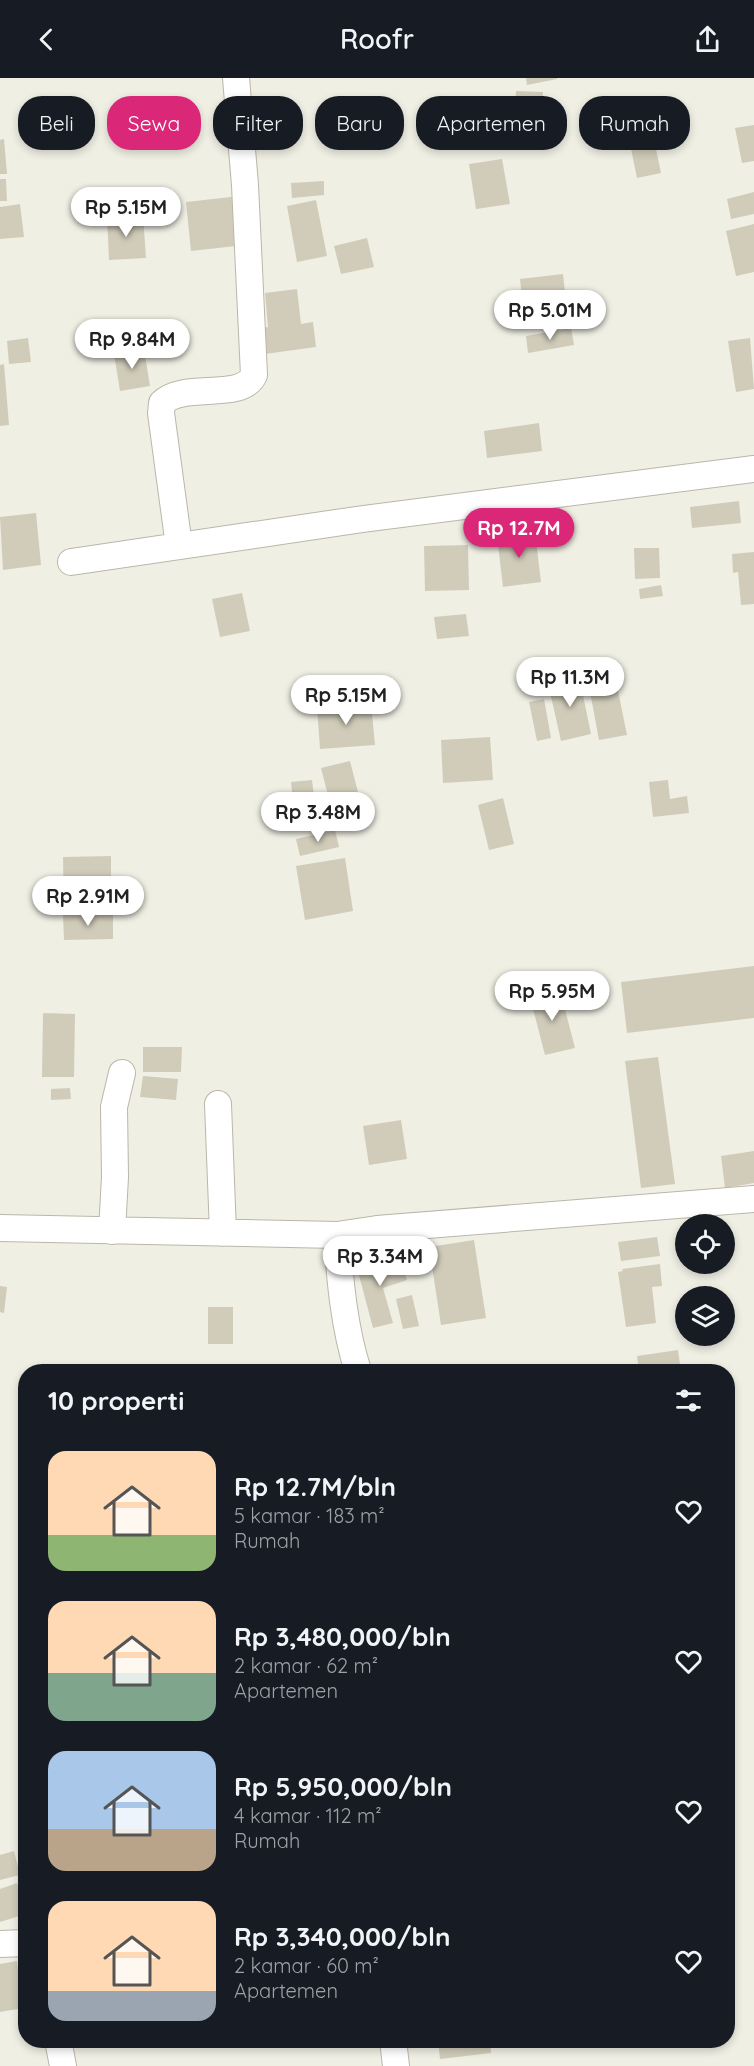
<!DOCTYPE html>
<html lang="id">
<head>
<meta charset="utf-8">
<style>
  :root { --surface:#171b24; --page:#242831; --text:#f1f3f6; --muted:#9ea1a6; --accent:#db2777 }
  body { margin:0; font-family:Quicksand,sans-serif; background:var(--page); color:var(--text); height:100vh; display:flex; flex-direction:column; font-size:22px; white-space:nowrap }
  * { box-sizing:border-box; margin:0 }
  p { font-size:20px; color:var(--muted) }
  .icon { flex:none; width:33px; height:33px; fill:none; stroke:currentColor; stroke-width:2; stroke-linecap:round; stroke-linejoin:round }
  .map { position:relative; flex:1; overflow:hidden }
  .side { position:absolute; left:18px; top:1286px; width:717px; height:684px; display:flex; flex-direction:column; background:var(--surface); border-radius:24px; box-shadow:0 3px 9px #0003 }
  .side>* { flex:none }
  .guide { position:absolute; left:18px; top:18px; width:718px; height:54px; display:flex; gap:12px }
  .controls { position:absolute; left:675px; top:1136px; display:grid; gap:12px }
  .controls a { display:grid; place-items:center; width:60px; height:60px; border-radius:50%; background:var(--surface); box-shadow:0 3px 9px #0003; font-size:30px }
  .price { position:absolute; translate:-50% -51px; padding:0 14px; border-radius:21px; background:#fff; color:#222; font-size:20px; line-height:39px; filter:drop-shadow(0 2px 3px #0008) }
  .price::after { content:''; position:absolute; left:50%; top:36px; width:18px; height:14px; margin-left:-9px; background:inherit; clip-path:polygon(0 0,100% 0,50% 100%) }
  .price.selected { background:var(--accent); color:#fff }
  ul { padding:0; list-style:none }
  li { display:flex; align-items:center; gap:18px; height:150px; padding:0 30px }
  li span { display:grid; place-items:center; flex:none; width:168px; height:120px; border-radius:18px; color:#555 }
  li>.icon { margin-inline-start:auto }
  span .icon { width:72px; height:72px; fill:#fffc; stroke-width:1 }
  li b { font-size:26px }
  h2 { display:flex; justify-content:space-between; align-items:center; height:72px; padding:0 30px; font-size:26px }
  .tag { padding:0 21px; border-radius:24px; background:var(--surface); box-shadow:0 3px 9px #0003; font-size:21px; line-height:54px }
  .tag.selected { background:var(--accent); color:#fff }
  header { display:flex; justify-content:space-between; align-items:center; height:78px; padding:0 30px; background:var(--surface); font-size:27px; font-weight:600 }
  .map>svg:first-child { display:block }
  .building { fill:#d1ccba }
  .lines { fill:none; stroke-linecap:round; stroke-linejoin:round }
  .street-casing { stroke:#bbb7a7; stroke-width:28 }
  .street { stroke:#fff; stroke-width:26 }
</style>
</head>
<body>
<header><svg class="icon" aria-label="back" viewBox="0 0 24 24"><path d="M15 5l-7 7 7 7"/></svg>Roofr<svg class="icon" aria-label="share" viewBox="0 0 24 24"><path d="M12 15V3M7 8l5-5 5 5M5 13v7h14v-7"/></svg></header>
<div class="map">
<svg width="754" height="1988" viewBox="0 0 754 1988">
  <rect width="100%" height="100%" fill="#f0efe4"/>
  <!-- building -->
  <path class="building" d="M526 0H557V1L527 7Z
    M516 13 543 14 542 32 515 30Z
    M754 47V83L742 85 735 50Z
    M653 56 661 95 637 100 629 61Z
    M4 61 7 96H0V62Z
    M502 81 510 126 476 131 469 86Z
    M0 101H6L7 123H0Z
    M324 103V117L292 120 291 105Z
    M754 114V136L731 141 727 121Z
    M240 118 245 167 191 173 186 124Z
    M316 122 327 178 297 184 287 128Z
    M20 126 24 159 0 161V129Z
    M143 137 146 180 109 182 107 139Z
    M754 146V194L736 198 726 153Z
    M367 160 374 189 341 196 334 168Z
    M563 196 568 243 525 249 520 201Z
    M297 211 301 246 313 244 316 269 265 276 262 250 268 249 265 215Z
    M571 250 574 267 528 275 526 258Z
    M28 260 31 284 9 286 7 263Z
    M750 260 754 311 736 314 728 263Z
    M144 271 150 308 120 313 114 276Z
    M4 286 9 347 0 348V287Z
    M539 345 542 373 487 380 484 353Z
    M739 423 741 445 692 450 690 429Z
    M36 435 41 487 3 492 0 439Z
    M535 454 541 504 503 509 497 458Z
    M468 467 469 512 425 513 424 468Z
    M634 470H659L660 500 635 501Z
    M754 474V526L741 527 738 494 733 495 732 476Z
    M661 507 663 518 640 521 639 511Z
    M242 515 250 553 220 559 212 521Z
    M466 536 469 558 437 561 434 539Z
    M579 598 591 656 561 663 548 605Z
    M615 598 627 657 599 662 588 603Z
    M544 621 551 660 537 663 529 624Z
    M371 625 375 667 320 671 317 629Z
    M490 659 493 702 443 705 441 662Z
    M350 683 363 734 334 741 321 690Z
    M312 702 317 742 295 744 291 704Z
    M668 702 670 721 687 718 689 735 653 739 649 704Z
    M503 720 514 766 489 772 478 727Z
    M335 752 339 769 300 778 296 761Z
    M111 778V832H64L63 779Z
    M345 780 353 833 305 842 296 788Z
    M63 837H113V861L64 862Z
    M754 888V940L627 955 621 904Z
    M560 912 575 970 545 977 530 919Z
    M43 935 75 936 74 999H42Z
    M143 969H182L181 994H143Z
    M658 979 675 1106 641 1110 625 983Z
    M143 998 178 1001 176 1022 140 1019Z
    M70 1010 71 1021 51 1022V1011Z
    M401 1042 407 1081 369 1087 363 1048Z
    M754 1073V1105L725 1110 721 1078Z
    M657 1159 660 1178 621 1183 618 1164Z
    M474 1162 486 1240 441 1247 429 1169Z
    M399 1177 407 1202 383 1210 393 1245 373 1250 357 1190Z
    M660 1186 662 1208 652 1209 656 1245 626 1249 618 1194 623 1193 622 1191Z
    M0 1208 7 1209 4 1235 0 1234Z
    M412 1217 419 1248 403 1251 396 1221Z
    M208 1229H233V1266H208Z
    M678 1272 681 1293H639L637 1278Z
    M14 1773 20 1797 0 1802V1777Z
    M17 1805 26 1836 0 1844V1811Z
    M17 1883 24 1930 0 1934V1886Z
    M438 1962H490L491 1975 440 1981Z"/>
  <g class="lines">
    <defs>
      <path id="street" d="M179 468 161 335 162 325C184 303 241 324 254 297L245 107 236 0
        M71 484 363 441 754 391
        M218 1026 223 1155
        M0 1150 337 1157 377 1151 754 1121
        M112 1153 115 1099 114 1029 122 995
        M337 1157C340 1203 344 1249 358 1293
        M0 1866 26 1865
        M58 1962 63 1988
        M393 1962 396 1988"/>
    </defs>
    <!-- street casing -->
    <use href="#street" class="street-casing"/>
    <!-- street -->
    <use href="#street" class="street"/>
  </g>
</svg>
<div class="controls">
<a><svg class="icon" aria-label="locate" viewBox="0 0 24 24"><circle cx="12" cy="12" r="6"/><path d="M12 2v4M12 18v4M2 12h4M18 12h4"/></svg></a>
<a><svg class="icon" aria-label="layers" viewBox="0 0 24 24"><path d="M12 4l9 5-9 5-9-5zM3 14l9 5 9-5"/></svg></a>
</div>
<b class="price" style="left:126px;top:160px">Rp 5.15M</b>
<b class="price" style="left:550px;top:263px">Rp 5.01M</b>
<b class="price" style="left:132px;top:292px">Rp 9.84M</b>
<b class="price selected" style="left:519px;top:481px">Rp 12.7M</b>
<b class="price" style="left:570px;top:630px">Rp 11.3M</b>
<b class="price" style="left:346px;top:648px">Rp 5.15M</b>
<b class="price" style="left:318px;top:765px">Rp 3.48M</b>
<b class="price" style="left:88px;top:849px">Rp 2.91M</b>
<b class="price" style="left:552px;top:944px">Rp 5.95M</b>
<b class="price" style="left:380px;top:1209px">Rp 3.34M</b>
<div class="guide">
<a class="tag">Beli</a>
<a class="tag selected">Sewa</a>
<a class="tag">Filter</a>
<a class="tag">Baru</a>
<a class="tag">Apartemen</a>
<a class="tag">Rumah</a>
</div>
<section class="side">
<h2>10 properti<svg class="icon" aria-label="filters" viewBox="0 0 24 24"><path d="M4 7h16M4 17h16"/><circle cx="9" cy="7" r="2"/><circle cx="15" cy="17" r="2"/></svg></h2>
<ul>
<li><span style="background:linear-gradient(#ffd9b3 70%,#8fb573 0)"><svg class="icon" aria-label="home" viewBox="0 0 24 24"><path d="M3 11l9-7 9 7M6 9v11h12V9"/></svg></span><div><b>Rp 12.7M/bln</b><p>5 kamar · 183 m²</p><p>Rumah</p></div><svg class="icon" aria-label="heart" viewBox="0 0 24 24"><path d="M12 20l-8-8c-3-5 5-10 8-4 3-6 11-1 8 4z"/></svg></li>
<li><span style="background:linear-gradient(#ffd9b3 60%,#7fa58c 0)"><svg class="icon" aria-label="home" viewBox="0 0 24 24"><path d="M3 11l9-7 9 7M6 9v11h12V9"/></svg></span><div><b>Rp 3,480,000/bln</b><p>2 kamar · 62 m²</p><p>Apartemen</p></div><svg class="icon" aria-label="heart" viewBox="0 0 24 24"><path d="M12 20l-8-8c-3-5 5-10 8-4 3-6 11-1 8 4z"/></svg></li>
<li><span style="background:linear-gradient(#a9c7e8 65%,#b9a48a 0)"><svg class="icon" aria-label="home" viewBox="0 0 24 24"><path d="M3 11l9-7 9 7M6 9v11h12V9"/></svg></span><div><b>Rp 5,950,000/bln</b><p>4 kamar · 112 m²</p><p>Rumah</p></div><svg class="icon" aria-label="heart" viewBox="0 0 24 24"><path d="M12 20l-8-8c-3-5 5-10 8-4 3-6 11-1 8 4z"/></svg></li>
<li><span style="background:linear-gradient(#ffd9b3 75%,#9aa5b1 0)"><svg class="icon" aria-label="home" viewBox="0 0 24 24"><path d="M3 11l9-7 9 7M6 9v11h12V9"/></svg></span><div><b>Rp 3,340,000/bln</b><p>2 kamar · 60 m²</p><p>Apartemen</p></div><svg class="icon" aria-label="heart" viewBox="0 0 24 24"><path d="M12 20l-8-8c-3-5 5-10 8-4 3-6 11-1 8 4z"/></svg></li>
</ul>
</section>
</div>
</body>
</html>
